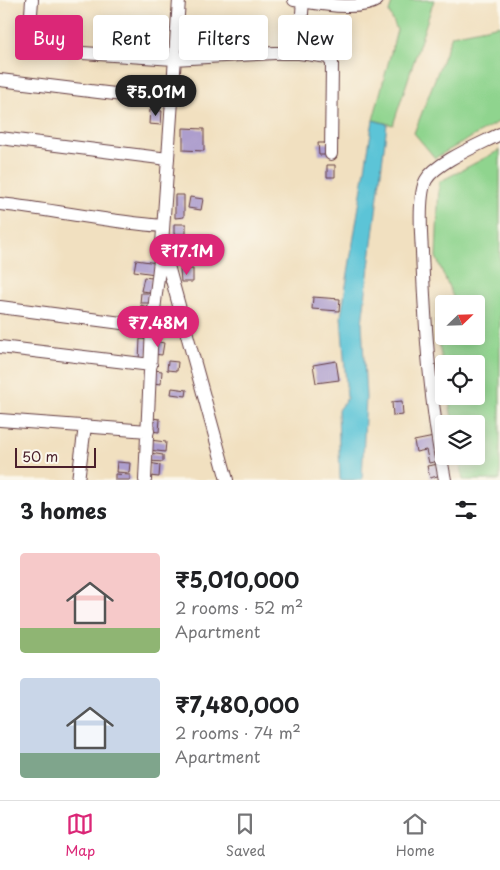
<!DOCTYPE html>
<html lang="en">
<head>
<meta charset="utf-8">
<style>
  :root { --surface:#fff; --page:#f6f6f6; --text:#202124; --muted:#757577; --line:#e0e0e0; --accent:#db2777 }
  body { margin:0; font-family:"Playpen Sans",sans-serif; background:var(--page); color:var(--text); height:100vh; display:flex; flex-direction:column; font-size:19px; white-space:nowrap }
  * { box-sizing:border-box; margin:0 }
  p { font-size:16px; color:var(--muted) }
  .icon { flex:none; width:28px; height:28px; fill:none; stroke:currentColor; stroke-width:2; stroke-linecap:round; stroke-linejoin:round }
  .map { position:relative; height:480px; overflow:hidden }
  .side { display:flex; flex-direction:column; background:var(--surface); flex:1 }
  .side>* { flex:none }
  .hud { position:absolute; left:15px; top:15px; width:470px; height:45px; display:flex; gap:10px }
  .needle { width:32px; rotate:67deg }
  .controls { position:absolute; left:435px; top:295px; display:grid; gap:10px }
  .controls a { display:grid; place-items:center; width:50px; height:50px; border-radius:5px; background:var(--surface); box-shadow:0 2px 12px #0003; font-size:25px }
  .scale { position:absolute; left:15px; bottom:12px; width:81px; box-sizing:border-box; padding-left:5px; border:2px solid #4a1f2b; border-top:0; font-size:14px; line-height:18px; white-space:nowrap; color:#4a1f2b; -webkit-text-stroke:4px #fbf7ec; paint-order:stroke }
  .price { position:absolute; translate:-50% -42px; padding:0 11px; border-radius:18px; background:var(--accent); color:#fff; font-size:16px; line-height:32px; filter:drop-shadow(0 1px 2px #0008) }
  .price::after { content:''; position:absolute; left:50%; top:30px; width:15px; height:11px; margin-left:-8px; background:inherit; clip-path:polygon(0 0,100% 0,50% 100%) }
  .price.active { background:#222; color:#fff }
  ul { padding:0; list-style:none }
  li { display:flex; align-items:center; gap:15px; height:125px; padding:0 20px }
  li span { display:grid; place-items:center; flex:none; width:140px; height:100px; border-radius:5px; color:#555 }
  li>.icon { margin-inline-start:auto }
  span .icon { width:60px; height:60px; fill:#fffc; stroke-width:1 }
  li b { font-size:21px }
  h2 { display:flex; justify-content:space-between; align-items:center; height:60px; padding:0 20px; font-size:21px }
  .tag { padding:0 18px; border-radius:5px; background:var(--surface); box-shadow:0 2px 12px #0003; font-size:18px; line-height:45px }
  .tag.active { background:var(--accent); color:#fff }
  .menu { display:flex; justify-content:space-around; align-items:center; height:70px; border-top:1px solid var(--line); background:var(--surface); font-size:14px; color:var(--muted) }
  .menu a { display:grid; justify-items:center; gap:2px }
  .menu .active { color:var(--accent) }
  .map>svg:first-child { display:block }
  .green { fill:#8fd48e; stroke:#6c7a5c }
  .water { fill:#5bc4d7; stroke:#527281 }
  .building { fill:#ad9ecd }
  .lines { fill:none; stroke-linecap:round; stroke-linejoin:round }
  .minor-casing { stroke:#633c41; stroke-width:14 }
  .minor { stroke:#fff; stroke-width:12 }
</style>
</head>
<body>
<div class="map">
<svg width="500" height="480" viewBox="0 0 500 480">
  <rect width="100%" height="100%" fill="#fbf7ec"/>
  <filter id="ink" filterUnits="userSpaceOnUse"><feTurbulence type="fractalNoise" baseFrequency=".02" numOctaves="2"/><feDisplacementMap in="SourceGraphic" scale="10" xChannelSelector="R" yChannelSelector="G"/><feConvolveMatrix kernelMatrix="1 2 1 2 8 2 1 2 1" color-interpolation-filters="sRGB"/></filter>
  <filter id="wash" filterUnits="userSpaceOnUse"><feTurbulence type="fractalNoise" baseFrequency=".0096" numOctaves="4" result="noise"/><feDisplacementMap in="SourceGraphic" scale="20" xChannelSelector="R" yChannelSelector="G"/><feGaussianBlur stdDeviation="1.12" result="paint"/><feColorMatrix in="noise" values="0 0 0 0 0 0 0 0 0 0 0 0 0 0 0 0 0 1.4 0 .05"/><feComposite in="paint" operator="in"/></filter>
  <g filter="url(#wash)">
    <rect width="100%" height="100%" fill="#f1e0c0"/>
    <!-- green -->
    <path class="green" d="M393 0H434L393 125 373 120 397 30 389 12Z
      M500 25V121L435 158 414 133 452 35Z
      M500 150V480H463L459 456H476V424H453L448 396H476V364H444V372L435 321 444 316V336H476V304H456L436 257 439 182Z"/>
    <!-- water -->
    <path class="water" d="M373 120 387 124 362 323 366 397 362 480H340L338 410 347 398 341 316Z"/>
    <g id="blocks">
      <!-- building -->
      <path class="building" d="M150 110 162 111 161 125 149 124Z
        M183 128 204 129V151L183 150Z
        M318 143H330V155H319Z
        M327 165H335V177H327Z
        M175 195H184V217L175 218Z
        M190 197 203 199 201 210 188 208Z
        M174 224H186V234H174Z
        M136 260 157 263 155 274 134 271Z
        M193 269V282H181L180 270Z
        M144 277 152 278 150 292 141 291Z
        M141 293H152V303H140Z
        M313 297 340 299 339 311 312 309Z
        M141 305 148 307 147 320 139 319Z
        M140 339 149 340 147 361H139Z
        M154 341 164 343 162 355 153 354Z
        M168 361 178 362 177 371 167 370Z
        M336 361 339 380 316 383 313 365Z
        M154 370 162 371 161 384 152 383Z
        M172 388 187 390 186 396 171 394Z
        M402 401 403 415 393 416 392 402Z
        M152 418 160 419 159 432 151 431Z
        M434 437 439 461 429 463 426 450 416 452 414 441Z
        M150 440 166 442 165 452 149 450Z
        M150 453 163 455V462L149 461Z
        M117 462 130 463 129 473 116 472Z
        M150 463 160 465 159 477 149 476Z
        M439 464 441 475 430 478 427 466Z
        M115 474 130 475V480H115Z"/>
    </g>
  </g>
  <g filter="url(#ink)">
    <use href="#blocks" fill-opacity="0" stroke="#633c41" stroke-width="1"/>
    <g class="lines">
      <defs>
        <path id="minor" d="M32 0 29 41 32 47 37 50 174 59 275 53H299L328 57 332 63 331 154
          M294 0C317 3 358 12 377 0
          M299 53 303 0
          M0 80 172 101
          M0 138 168 159
          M0 204C55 210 108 222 163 226
          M164 251 227 480
          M0 307 152 327
          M0 347 151 365
          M0 420 148 431
          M78 480 85 426
          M145 480 152 327 162 244 179 0
          M445 480C430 405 425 328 422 252 421 235 418 195 426 180 436 162 481 144 500 134"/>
      </defs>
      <!-- minor casing -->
      <use href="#minor" class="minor-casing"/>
      <!-- minor -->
      <use href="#minor" class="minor"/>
    </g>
  </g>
</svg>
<div class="controls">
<a><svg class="needle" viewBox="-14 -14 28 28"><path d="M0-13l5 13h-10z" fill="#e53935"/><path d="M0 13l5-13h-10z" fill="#757577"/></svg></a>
<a><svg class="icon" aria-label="locate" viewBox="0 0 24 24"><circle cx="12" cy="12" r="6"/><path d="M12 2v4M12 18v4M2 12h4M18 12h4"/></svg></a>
<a><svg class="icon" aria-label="layers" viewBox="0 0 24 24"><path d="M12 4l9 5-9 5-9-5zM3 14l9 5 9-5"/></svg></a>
</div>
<div class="scale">50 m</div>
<b class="price active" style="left:156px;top:117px">₹5.01M</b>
<b class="price" style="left:187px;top:276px">₹17.1M</b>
<b class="price" style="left:158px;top:348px">₹7.48M</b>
<div class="hud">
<a class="tag active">Buy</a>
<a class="tag">Rent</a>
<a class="tag">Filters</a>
<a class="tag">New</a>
</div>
</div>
<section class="side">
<h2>3 homes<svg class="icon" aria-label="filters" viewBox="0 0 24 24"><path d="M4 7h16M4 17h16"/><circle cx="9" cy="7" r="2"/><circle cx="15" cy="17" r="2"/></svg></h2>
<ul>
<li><span style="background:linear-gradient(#f6c9c9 75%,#8fb573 0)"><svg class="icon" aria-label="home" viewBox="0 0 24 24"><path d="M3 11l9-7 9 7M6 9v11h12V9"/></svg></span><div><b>₹5,010,000</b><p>2 rooms · 52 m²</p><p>Apartment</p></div></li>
<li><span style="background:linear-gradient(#c9d6e8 75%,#7fa58c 0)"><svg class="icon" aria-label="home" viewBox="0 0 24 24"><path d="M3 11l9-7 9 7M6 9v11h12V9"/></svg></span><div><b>₹7,480,000</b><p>2 rooms · 74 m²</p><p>Apartment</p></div></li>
</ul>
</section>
<nav class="menu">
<a class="active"><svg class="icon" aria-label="map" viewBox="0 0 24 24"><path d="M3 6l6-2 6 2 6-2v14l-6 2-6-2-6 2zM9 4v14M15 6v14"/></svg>Map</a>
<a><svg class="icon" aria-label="saved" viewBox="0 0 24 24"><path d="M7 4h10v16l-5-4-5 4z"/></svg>Saved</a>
<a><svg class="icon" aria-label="home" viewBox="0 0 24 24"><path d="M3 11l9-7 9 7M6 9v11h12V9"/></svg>Home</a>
</nav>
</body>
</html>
